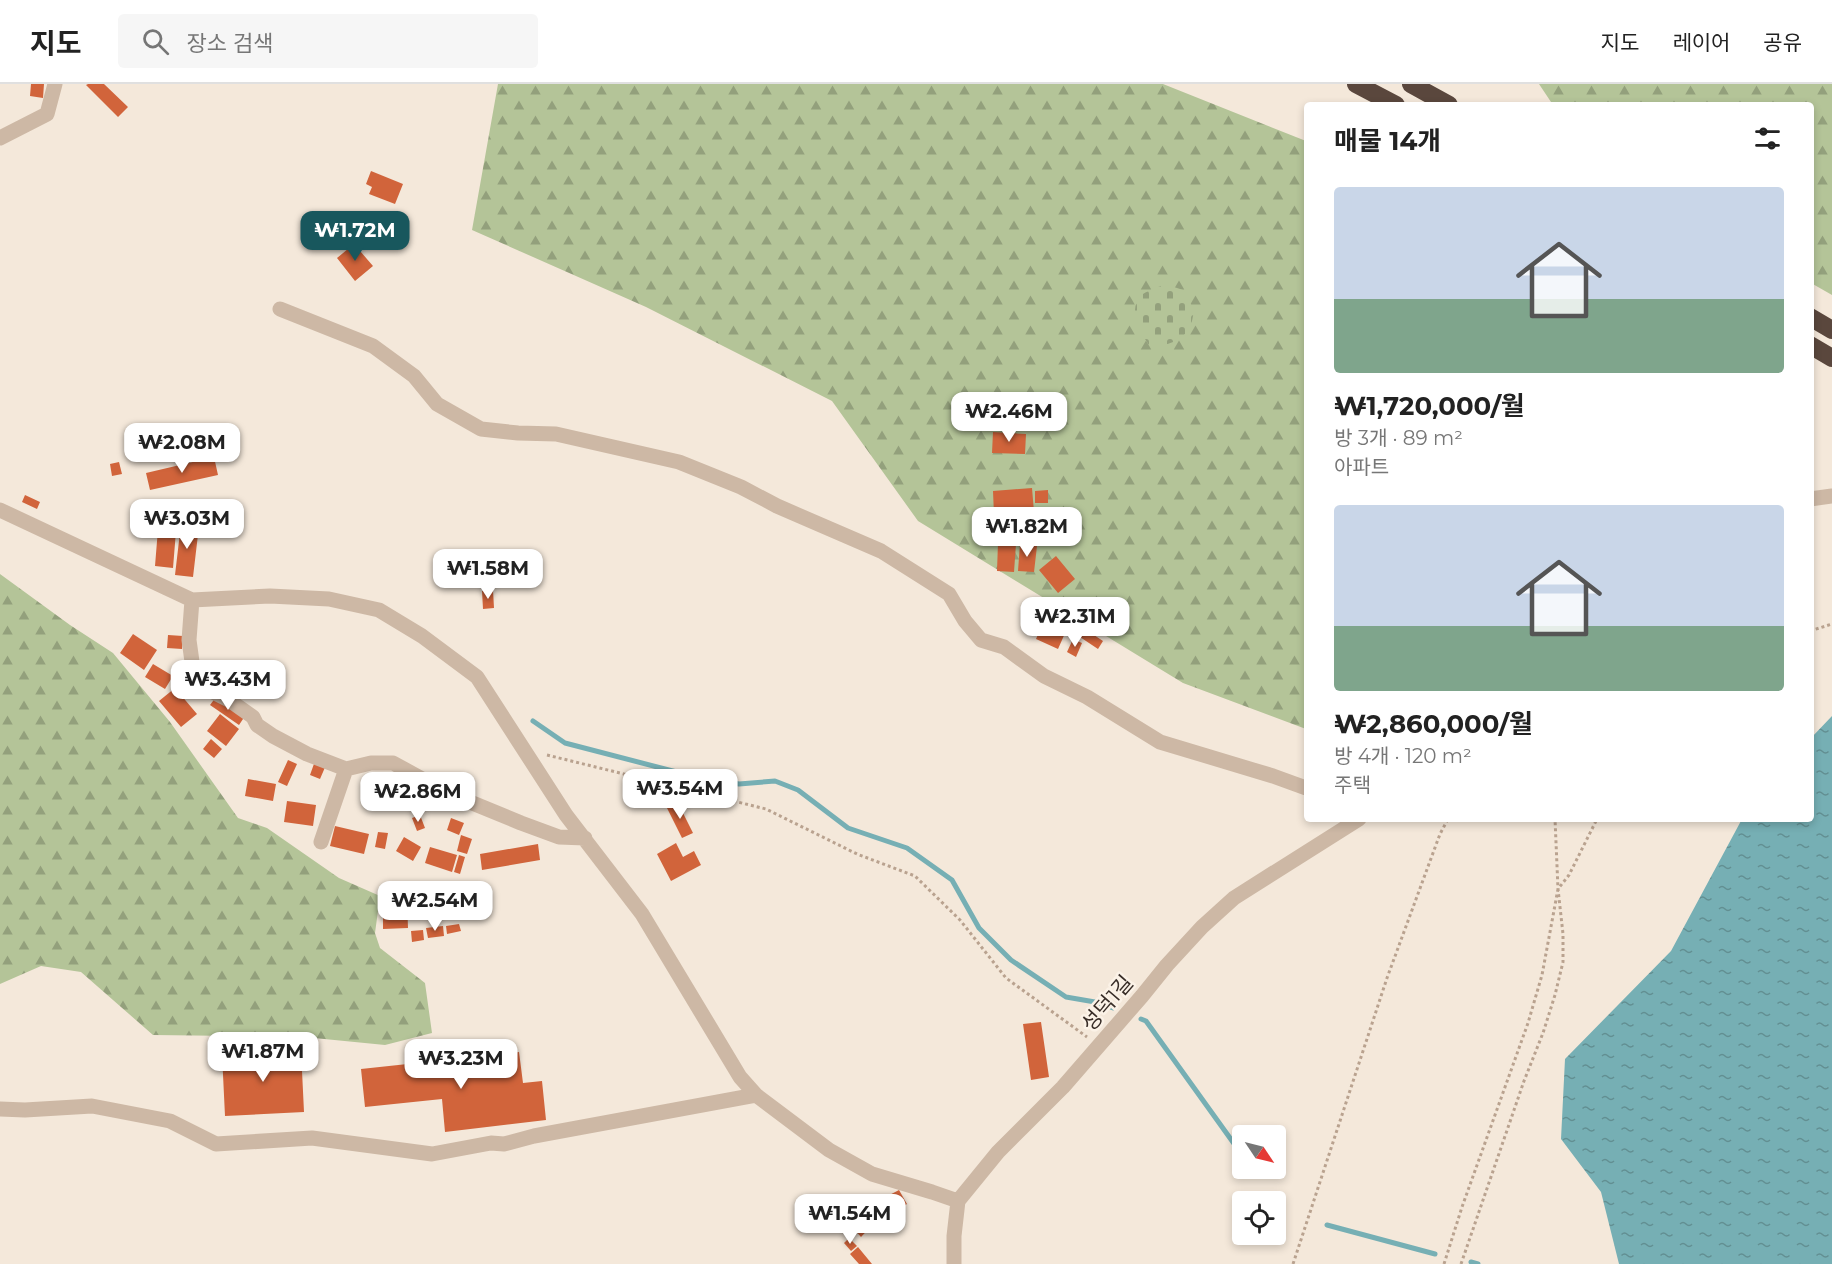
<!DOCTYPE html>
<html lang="ko">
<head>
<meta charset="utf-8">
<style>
  :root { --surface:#fff; --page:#f6f6f6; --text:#222; --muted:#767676; --line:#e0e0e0; --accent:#18575d }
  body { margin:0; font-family:Montserrat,"Noto Sans KR",sans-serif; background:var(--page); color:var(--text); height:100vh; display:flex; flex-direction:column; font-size:22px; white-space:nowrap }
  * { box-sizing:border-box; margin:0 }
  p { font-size:20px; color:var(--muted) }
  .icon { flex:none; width:33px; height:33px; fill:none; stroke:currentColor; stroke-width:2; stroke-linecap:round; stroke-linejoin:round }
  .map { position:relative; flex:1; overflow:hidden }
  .details { position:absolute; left:1304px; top:18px; width:510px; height:720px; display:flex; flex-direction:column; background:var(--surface); border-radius:6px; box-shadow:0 3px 9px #0003 }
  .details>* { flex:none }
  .needle { width:39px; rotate:125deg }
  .fabs { position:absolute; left:1232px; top:1041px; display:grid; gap:12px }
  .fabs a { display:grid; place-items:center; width:54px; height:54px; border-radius:6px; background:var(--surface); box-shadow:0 3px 9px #0003; font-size:30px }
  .price { position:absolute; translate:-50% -51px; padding:0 14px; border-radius:12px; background:#fff; color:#222; font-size:20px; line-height:39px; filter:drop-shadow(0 2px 3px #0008) }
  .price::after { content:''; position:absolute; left:50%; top:36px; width:18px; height:14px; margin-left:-9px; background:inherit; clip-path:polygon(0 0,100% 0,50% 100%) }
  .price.active { background:var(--accent); color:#fff }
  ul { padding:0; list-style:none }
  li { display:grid; align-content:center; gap:12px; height:318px; padding:0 30px }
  li span { display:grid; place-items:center; height:186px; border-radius:6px; color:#555 }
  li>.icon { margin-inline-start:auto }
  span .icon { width:108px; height:108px; fill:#fffc; stroke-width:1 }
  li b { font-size:26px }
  h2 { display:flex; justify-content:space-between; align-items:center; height:72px; padding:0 30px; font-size:26px }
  header { display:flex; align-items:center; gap:36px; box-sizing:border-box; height:84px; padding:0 30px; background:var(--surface); border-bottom:2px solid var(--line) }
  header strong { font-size:28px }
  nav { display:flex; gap:33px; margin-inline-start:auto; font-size:21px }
  .search { width:420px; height:54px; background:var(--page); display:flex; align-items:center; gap:15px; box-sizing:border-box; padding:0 21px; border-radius:6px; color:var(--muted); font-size:22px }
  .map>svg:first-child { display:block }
  .forest { fill:url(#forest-firs) }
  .cemetery { fill:url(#cemetery-stones) }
  .water { fill:url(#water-ripples) }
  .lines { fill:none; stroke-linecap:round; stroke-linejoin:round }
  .stream { stroke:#76afb4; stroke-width:5 }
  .building { fill:#d1643b }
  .path { stroke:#b9a28f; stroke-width:3; stroke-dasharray:3 3; stroke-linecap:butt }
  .minor { stroke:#cdb8a5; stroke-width:15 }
  .highway { stroke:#5a473d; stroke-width:18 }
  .labels { text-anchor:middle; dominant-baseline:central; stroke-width:5; stroke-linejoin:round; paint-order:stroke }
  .street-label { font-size:21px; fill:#382d27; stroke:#fbf2e7 }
</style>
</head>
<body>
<header>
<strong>지도</strong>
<div class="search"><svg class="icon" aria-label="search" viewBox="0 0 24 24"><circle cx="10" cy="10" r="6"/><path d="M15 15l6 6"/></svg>장소 검색</div>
<nav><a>지도</a><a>레이어</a><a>공유</a></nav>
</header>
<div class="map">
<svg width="1832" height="1180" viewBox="0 0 1832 1180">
  <defs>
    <pattern id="forest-firs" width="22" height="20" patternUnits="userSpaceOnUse" patternTransform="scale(1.5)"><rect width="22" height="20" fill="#b4c498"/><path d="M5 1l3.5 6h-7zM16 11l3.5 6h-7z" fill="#93a07c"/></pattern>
    <pattern id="cemetery-stones" width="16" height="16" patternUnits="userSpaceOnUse" patternTransform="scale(1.5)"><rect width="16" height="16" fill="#b4c498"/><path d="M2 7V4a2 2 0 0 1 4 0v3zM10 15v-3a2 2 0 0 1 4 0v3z" fill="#93a07c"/></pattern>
    <pattern id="water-ripples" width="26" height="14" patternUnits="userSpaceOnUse" patternTransform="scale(1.5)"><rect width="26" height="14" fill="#76afb4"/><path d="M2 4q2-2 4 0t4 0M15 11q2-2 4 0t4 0" fill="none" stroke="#628f92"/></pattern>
  </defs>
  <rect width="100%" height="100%" fill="#f4e8da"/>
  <!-- forest -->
  <path class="forest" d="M498 0H1163L1306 57V645L1183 599 918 437 832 317 646 223 472 146Z
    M1539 0H1832V211L1811 199 1810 21H1553Z
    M0 490 70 541 113 569 170 638 238 734 267 744 339 794 380 812 375 849 380 864 425 899 432 949 385 961 304 953 153 951 81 888 41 882 0 900Z"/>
  <!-- cemetery -->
  <path class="cemetery" d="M1165 200 1183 206 1194 226C1193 232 1192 240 1189 245 1180 258 1164 263 1150 262 1140 249 1126 224 1143 210 1149 206 1159 203 1165 200Z"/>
  <!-- water -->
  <path class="water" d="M1832 632V1180H1619L1601 1108 1561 1055 1565 975 1671 867 1742 735H1810L1811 654Z"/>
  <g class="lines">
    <!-- stream -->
    <path class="stream" d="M533 637 565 659 692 692 739 700 775 697 798 706 848 744 907 764 952 796 979 844 1011 876 1066 913 1095 918 1113 924
      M1141 935 1146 937 1235 1061
      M1327 1141 1435 1170
      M1471 1178 1478 1180"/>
  </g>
  <!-- building -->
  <path class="building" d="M31 0H44L43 14 30 12Z
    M88 0H104L128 23 118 33 86 1Z
    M371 87 403 100 395 120 369 110 372 103 366 100Z
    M354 160 373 182 355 197 337 174Z
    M993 348 1026 350 1025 370 992 369Z
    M214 373 218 391 150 406 146 389Z
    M119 378 122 390 112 392 110 380Z
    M1032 404 1034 428 994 431 993 407Z
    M1048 406V419H1035V407Z
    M25 411 40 418 37 425 22 418Z
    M1049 431 1050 446H1032V432Z
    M181 440 199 442 193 493 175 491Z
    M158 445 176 447 173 484 155 482Z
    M998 459 1016 460 1014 488 997 487Z
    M1020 460 1037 462 1034 488 1018 487Z
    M1056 472 1075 495 1058 509 1039 486Z
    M493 506 494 524 483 525 482 507Z
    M1044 537 1066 547 1058 565 1036 555Z
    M1085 545 1103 557 1098 565 1080 553Z
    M133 550 157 566 144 586 120 569Z
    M168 551 183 552 182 565 167 564Z
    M1073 555 1082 559 1076 573 1067 568Z
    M153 580 173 592 165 605 145 593Z
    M182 581 184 598 174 600 172 583Z
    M175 604 197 630 181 643 159 617Z
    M216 613 245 632 239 641 210 621Z
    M220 630 239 645 226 662 207 647Z
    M211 655 222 665 214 674 203 665Z
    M288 676 297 680 287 702 278 698Z
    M315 677 326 681 320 695 310 691Z
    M248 695 276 700 273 717 245 712Z
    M287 717 316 721 313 742 284 738Z
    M677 717 693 749 682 754 666 722Z
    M420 731 425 744 417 747 412 734Z
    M451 734 464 739 459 751 447 746Z
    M335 742 369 750 364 770 330 762Z
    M378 748 388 749 385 765 375 763Z
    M461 751 472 755 467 770 457 767Z
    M404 753 421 763 413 777 396 767Z
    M676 759 683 773 694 767 701 781 671 797 657 770Z
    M538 760 540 776 482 786 480 770Z
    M430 763 457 771 452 788 425 779Z
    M459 771 465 773 460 790 454 788Z
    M407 815 408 844 383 845V816Z
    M459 840 461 847 447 850 446 842Z
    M443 842 444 852 428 854 426 844Z
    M423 846 424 856 412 858 411 847Z
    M1041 938 1049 993 1031 996 1023 940Z
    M301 966 304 1028 225 1032 222 970Z
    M519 968 523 999 542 997 546 1036 445 1048 442 1015 365 1023 361 985Z
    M899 1106 907 1120 887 1132 878 1117Z
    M870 1126 879 1134 861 1153 853 1144Z
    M849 1154 857 1162 851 1167 844 1159Z
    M858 1163 872 1180H859L850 1170Z"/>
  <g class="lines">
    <!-- path -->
    <path class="path" d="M1810 547 1832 540
      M547 671 766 725 857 770 915 792 960 836 1006 894 1087 953
      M1293 1180 1387 894 1440 750 1448 735
      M1444 1180 1462 1123 1528 939 1542 891 1558 805 1569 791 1597 735
      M1461 1180 1524 997 1543 949 1555 911 1563 878V850L1558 805 1555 735"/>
    <!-- minor -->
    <path class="minor" d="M0 54 47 30 55 0
      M280 225 373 262 414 292 437 320 481 345 518 349 556 350 679 378 741 403 777 422 881 467 949 510 965 537 981 556 1004 563 1044 592 1087 613 1160 658 1273 692 1306 704
      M1810 415 1832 412
      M0 426 192 516 270 512 329 515 379 526 422 552 477 593 566 731 642 830 740 993 756 1011 829 1066 872 1090 932 1108 958 1117
      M192 516 189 556 194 592 207 605 229 616 253 633 257 641 273 652 307 670 346 685 371 679H393L424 696 470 718 521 739 559 753 585 754
      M321 758 346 685
      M0 1025 25 1026 92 1022 170 1037 216 1060 312 1054 432 1070 491 1059 504 1060 534 1052 756 1011
      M954 1180V1152L958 1117 998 1068 1063 1003 1142 912 1167 881 1202 843 1234 814 1359 735"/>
    <!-- highway -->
    <path class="highway" d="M1356 0 1396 21
      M1411 0 1449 21
      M1810 233 1832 246
      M1810 261 1832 274"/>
  </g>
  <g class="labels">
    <!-- street labels -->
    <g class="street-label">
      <text transform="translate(1107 919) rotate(-49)">성덕1길</text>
    </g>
  </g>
</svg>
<div class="fabs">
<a><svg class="needle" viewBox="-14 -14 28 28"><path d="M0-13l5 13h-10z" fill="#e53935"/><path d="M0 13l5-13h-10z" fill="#767676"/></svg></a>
<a><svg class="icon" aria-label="locate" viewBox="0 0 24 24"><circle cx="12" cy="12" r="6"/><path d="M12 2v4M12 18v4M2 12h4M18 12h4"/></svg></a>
</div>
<b class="price active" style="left:355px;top:178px">₩1.72M</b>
<b class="price" style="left:1009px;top:359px">₩2.46M</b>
<b class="price" style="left:182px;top:390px">₩2.08M</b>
<b class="price" style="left:187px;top:466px">₩3.03M</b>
<b class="price" style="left:1027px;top:474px">₩1.82M</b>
<b class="price" style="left:488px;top:516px">₩1.58M</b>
<b class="price" style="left:1075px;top:564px">₩2.31M</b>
<b class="price" style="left:228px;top:627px">₩3.43M</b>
<b class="price" style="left:680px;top:736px">₩3.54M</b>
<b class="price" style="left:418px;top:739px">₩2.86M</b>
<b class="price" style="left:435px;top:848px">₩2.54M</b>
<b class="price" style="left:263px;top:999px">₩1.87M</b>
<b class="price" style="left:461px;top:1006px">₩3.23M</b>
<b class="price" style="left:850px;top:1161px">₩1.54M</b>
<section class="details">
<h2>매물 14개<svg class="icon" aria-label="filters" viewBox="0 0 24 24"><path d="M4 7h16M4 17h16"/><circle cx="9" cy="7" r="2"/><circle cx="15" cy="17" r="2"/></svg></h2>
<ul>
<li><span style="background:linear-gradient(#c9d6e8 60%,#7fa58c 0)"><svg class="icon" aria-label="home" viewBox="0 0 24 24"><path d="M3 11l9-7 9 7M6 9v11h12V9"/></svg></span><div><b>₩1,720,000/월</b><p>방 3개 · 89 m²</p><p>아파트</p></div></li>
<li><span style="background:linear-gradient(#c9d6e8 65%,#7fa58c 0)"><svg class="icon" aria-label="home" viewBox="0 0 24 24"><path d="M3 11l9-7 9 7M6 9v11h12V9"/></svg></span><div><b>₩2,860,000/월</b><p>방 4개 · 120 m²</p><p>주택</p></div></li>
</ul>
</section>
</div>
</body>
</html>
